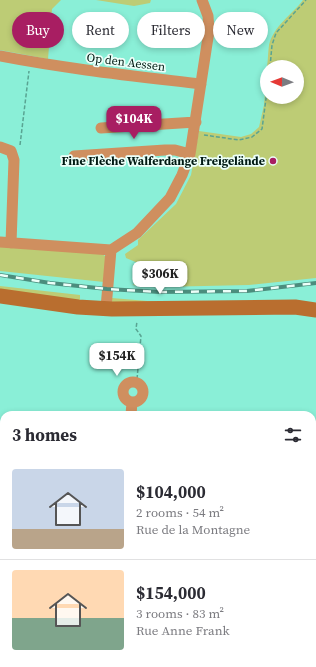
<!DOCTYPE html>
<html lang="en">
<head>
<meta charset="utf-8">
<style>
  :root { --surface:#fff; --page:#f7f7f7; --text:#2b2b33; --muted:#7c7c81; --line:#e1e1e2; --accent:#a81e62 }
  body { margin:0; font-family:"Source Serif 4",serif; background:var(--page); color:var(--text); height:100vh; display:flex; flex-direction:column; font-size:15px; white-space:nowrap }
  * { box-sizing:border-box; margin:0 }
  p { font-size:13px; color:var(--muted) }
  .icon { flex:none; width:22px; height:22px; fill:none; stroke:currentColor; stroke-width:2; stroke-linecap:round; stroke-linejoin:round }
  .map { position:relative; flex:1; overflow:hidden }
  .drawer { position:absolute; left:0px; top:411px; width:316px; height:256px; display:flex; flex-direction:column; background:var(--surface); border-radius:12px 12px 0 0; box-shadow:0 2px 6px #0003 }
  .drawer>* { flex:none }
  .top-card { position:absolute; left:12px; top:12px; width:292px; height:36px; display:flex; gap:8px }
  .needle { width:26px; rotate:271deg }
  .buttons { position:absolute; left:260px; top:60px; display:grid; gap:8px }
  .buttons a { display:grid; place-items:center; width:44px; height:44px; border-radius:50%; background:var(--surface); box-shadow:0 2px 6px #0003; font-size:20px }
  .price { position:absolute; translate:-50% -34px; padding:0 9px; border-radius:8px; background:#fff; color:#222; font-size:13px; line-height:26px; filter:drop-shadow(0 1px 2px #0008) }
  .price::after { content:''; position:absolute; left:50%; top:24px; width:12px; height:9px; margin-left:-6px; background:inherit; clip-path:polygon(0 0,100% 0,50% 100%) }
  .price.active { background:var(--accent); color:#fff }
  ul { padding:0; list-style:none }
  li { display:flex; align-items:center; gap:12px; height:100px; padding:0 12px }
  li+li { border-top:1px solid var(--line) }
  li span { display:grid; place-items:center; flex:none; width:112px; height:80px; border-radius:4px; color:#555 }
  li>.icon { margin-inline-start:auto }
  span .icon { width:48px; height:48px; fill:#fffc; stroke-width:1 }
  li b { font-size:17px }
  h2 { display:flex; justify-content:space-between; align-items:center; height:48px; padding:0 12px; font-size:17px }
  .chip { padding:0 14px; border-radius:18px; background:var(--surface); box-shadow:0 2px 6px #0003; font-size:14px; line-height:36px }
  .chip.active { background:var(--accent); color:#fff }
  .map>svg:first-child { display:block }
  .green { fill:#bdcc75 }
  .water { fill:#a37eef }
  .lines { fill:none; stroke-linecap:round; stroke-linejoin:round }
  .path { stroke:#59a492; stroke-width:1.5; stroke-dasharray:4 2; stroke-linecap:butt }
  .minor { stroke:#cf8f5f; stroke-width:11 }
  .secondary { stroke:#b96e2f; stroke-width:15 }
  .rail-casing { stroke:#4b8d7d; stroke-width:4 }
  .rail { stroke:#ecfff9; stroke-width:2.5; stroke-dasharray:8; stroke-linecap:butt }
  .poi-dot { fill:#a81e62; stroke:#ecfff9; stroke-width:1.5 }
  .labels { text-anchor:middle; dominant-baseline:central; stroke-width:3.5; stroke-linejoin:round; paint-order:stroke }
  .street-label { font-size:12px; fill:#001a13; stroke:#ecfff9 }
  .poi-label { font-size:12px; font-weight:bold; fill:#001a13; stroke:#ecfff9; text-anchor:end }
</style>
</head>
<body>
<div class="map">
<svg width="316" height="667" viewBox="0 0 316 667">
  <rect width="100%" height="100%" fill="#8aefd7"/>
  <!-- green -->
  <path class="green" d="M0 0H61L52 9 48 59 0 50Z
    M96 0H151L150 3 134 6Z
    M303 0H316V278L249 285 159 287 132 285 150 279 151 265 145 266 126 258 125 254 138 245V240L176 204 191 175 199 131 241 137 251 134 259 127 264 105 267 70V97H297V67H267C268 60 268 52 269 45 274 25 292 15 303 0Z
    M0 246 101 253 106 257 104 282 0 271Z
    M0 286 80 295V301L0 290Z
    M112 298 159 302 111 303Z
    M316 522V652H312V523Z
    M0 639H4V663H98V667H0Z
    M118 663H208L202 667H118Z
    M264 663H284L283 667H247L260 666Z"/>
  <!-- water -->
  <path class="water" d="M312 652H316V667H283L284 663H312Z
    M208 663H264C255 667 215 667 202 667Z"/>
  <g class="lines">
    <!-- path -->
    <path class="path" d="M270 67 272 45 276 33 306 0
      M204 135 239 140 252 137 262 129 267 91
      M20 145 29 71
      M137 379 141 336 136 329 137 321
      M111 667V663"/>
    <!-- minor -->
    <path class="minor" d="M0 56C67 69 134 76 201 84
      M101 128 196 122
      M0 147 11 151 14 160 11 243
      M74 156 165 150H175L190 154
      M0 242 111 250
      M111 250 137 233 170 198 182 175 190 154 209 31 208 16 202 0
      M106 308 111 250
      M123 392a10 10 0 1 1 20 0a10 10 0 1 1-20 0Z
      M131 415 132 402
      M312 461 316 460
      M0 506H4
      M0 591 4 592"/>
    <!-- secondary -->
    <path class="secondary" d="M0 296 78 307 112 309 295 307 316 310"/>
    <defs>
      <path id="rail" d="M0 275 50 283 107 289 160 292 247 291 316 283"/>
    </defs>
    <!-- rail casing -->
    <use href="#rail" class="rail-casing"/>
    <!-- rail -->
    <use href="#rail" class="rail"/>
  </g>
  <!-- markers -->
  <circle class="poi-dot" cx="273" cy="161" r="4"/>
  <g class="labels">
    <!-- street labels -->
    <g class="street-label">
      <text transform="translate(126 62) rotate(7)">Op den Aessen</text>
    </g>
    <!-- poi labels -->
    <g class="poi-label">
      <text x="265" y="161">Fine Flèche Walferdange Freigelände</text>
    </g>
  </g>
</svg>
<div class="buttons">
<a><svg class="needle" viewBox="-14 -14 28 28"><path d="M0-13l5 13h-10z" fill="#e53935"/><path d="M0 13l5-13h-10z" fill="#7c7c81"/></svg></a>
</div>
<b class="price active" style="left:134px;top:140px">$104K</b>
<b class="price" style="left:160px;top:295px">$306K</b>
<b class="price" style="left:117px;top:377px">$154K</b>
<div class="top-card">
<a class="chip active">Buy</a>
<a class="chip">Rent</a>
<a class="chip">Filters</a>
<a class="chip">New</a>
</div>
<section class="drawer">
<h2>3 homes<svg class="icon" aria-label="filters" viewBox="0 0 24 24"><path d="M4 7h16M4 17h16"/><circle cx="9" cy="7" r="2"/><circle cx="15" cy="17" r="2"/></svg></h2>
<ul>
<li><span style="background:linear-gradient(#c9d6e8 75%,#b9a48a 0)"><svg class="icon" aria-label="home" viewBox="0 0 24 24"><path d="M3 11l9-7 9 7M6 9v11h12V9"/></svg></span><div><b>$104,000</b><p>2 rooms · 54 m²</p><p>Rue de la Montagne</p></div></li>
<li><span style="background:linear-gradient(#ffd9b3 60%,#7fa58c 0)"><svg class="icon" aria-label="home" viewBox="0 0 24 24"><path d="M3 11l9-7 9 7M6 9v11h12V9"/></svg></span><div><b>$154,000</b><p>3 rooms · 83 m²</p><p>Rue Anne Frank</p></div></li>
</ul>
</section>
</div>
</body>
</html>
